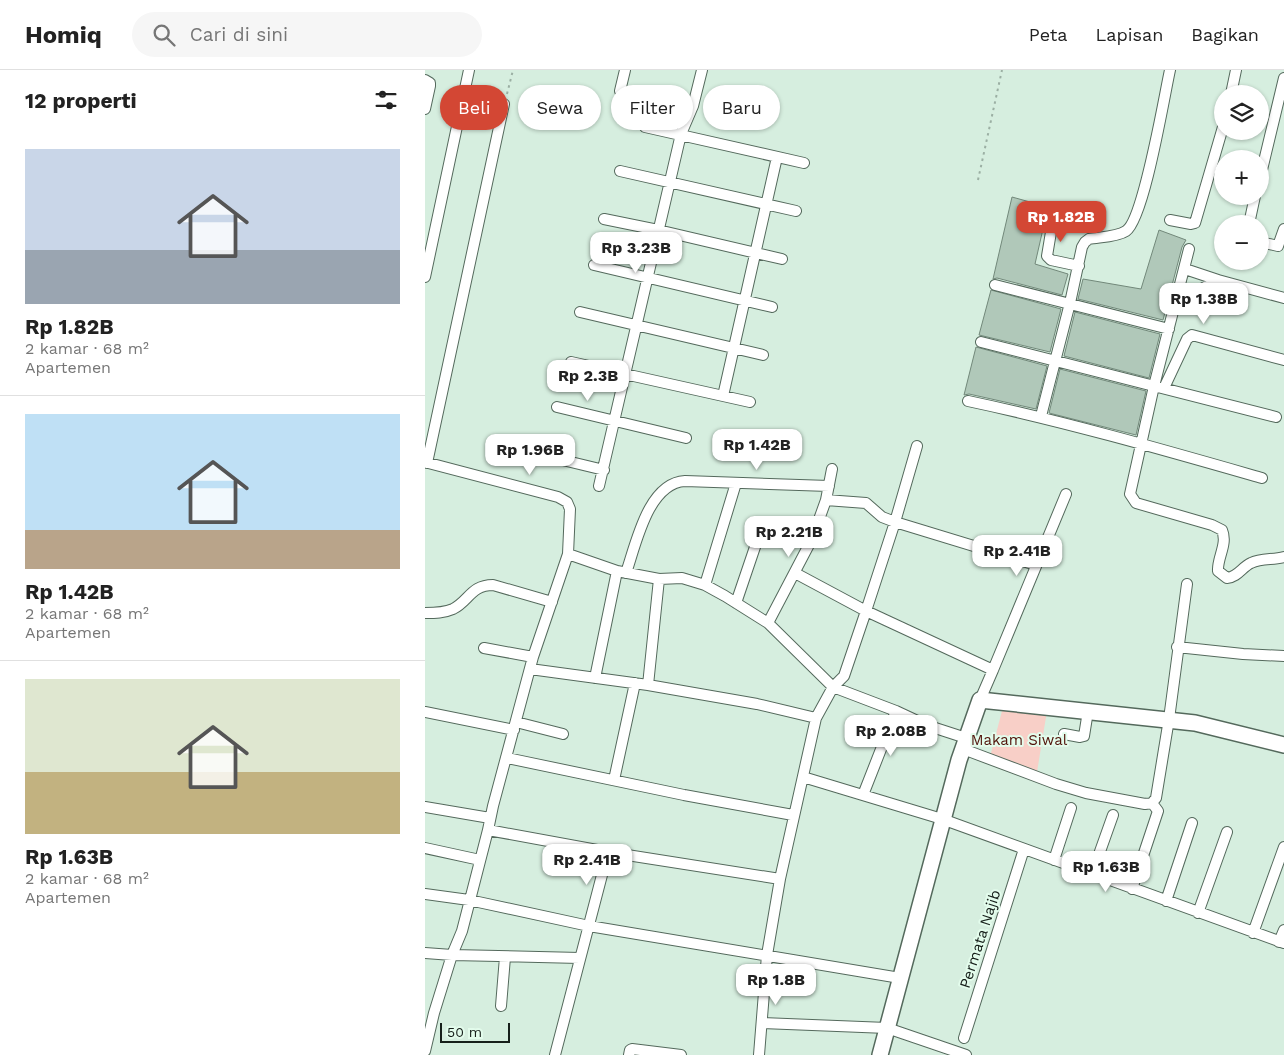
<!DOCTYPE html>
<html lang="id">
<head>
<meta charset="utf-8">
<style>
  :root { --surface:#fff; --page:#f6f6f6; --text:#222; --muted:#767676; --line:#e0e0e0; --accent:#d34734 }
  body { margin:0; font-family:"Work Sans",sans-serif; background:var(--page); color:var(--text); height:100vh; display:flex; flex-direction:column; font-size:19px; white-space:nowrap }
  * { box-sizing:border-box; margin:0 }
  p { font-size:16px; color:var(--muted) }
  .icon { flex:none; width:28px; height:28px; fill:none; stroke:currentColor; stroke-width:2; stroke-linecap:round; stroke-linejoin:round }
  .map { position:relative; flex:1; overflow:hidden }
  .details { display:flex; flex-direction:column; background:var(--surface); width:425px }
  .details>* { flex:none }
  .banner { position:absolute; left:15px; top:15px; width:475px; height:45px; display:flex; gap:10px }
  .fabs { position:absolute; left:789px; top:15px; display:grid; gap:10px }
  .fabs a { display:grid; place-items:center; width:55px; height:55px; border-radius:50%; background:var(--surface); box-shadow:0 1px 4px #0004; font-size:25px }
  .scale { position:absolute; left:15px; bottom:12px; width:70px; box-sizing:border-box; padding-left:5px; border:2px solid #161f1a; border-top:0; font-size:14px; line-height:18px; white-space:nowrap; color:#161f1a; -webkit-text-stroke:4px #e3fcec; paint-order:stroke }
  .price { position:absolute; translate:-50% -42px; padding:0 11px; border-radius:10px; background:#fff; color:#222; font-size:16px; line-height:32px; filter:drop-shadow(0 1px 2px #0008) }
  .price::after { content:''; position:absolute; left:50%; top:30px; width:15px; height:11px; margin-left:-8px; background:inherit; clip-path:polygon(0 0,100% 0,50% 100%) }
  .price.current { background:var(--accent); color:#fff }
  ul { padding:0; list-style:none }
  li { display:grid; align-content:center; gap:10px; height:265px; padding:0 25px }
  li+li { border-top:1px solid var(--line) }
  li span { display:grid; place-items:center; height:155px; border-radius:0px; color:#555 }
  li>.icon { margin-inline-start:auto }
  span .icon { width:90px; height:90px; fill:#fffc; stroke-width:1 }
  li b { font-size:21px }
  h2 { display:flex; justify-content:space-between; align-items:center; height:60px; padding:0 25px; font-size:21px }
  .tag { padding:0 18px; border-radius:22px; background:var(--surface); box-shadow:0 1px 4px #0004; font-size:18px; line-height:45px }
  .tag.current { background:var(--accent); color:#fff }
  header { display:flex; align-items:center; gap:30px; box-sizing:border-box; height:70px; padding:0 25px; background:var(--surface); border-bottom:1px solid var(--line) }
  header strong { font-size:24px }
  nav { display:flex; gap:28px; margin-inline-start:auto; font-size:18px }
  .search { width:350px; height:45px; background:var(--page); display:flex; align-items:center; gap:12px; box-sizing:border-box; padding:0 18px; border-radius:28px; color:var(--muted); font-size:19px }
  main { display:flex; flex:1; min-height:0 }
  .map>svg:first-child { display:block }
  .green { fill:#f8cfc7 }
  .building { fill:#b0c8b9; stroke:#72887a }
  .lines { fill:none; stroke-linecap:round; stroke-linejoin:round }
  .street-casing { stroke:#54695c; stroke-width:12 }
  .secondary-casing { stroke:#54695c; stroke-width:18 }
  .path { stroke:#9bafa3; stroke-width:2; stroke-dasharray:2.5 4; stroke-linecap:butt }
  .street { stroke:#fff; stroke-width:10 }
  .secondary { stroke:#fff; stroke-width:15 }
  .labels { text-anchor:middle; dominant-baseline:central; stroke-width:4; stroke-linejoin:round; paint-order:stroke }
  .park-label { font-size:15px; fill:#51130a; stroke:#e3fcec }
  .street-label { font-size:15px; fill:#161f1a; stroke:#e3fcec }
</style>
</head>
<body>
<header>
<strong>Homiq</strong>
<div class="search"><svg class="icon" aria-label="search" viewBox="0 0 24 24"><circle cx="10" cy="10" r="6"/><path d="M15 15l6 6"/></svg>Cari di sini</div>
<nav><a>Peta</a><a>Lapisan</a><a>Bagikan</a></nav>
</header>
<main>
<section class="details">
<h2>12 properti<svg class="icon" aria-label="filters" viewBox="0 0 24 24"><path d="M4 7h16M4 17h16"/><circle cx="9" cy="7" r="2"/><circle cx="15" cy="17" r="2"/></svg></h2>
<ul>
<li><span style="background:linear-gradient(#c9d6e8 65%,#9aa5b1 0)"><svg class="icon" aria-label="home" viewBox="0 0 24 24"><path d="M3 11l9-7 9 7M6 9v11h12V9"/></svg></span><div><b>Rp 1.82B</b><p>2 kamar · 68 m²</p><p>Apartemen</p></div></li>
<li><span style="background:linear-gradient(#bfe0f5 75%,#b9a48a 0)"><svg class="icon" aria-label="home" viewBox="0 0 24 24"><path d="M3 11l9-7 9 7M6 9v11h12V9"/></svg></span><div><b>Rp 1.42B</b><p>2 kamar · 68 m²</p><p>Apartemen</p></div></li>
<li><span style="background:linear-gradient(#dfe7d0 60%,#c2b280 0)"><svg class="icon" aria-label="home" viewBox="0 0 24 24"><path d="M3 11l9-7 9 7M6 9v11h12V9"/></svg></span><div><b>Rp 1.63B</b><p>2 kamar · 68 m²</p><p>Apartemen</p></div></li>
</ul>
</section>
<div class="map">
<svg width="859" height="985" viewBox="0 0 859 985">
  <rect width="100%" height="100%" fill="#d6eedf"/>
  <!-- green -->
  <path class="green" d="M578 637 622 641 612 702 565 687Z"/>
  <!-- building -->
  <path class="building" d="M587 127 623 137 610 194 643 204 637 225 572 208 568 209Z
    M734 160 761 170 757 177 738 250 653 229 658 209 716 219Z
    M566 220 636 239 625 282 554 265Z
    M650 242 735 264 724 308 639 286Z
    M551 277 622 296 611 339 544 324 539 325Z
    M635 299 721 321 711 365 624 343Z"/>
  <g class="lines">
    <defs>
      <path id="street" d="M0 10 5 13V16L0 39
        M195 21 200 0
        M222 24 268 36
        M806 24 811 0
        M220 57 379 93
        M195 101 371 141
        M835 108 859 8
        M629 144 622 186 626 190 654 196
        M179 149 233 160 357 189
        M745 150 766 154 770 153 798 57
        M824 154 830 126
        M835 172 853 176 859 159
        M764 179 729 316 705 424 711 433 787 455 797 460C803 474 792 488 793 501L802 508C813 507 817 497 826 493 836 488 848 490 859 487
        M169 195 347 237
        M760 199 793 210
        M0 207 44 0
        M570 215 744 259
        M751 233 793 210 859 228
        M155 242 338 285
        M556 272 851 347
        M146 292 325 332
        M739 318 762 269 767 265 859 290
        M298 326 352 87
        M543 331C642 352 739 380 837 408
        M132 337 261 368
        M616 346 645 233 657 177 660 172 664 169C675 167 692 167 701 161 719 149 739 27 745 0
        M121 386 179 400
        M0 392 133 427 142 432 145 439 143 484 108 587 68 736 63 760 37 861 27 885 9 943 0 981
        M2 393 79 34
        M174 416 256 64 268 36 277 0
        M401 430 441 433 457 447 470 452 611 495
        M143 484 192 501 234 509 257 508 280 515 300 526 343 553 408 617 471 641 501 655 541 668
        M201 503C211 474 223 413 260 411L404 416
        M370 503 441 541 470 452 492 376
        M280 515 311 413
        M311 533 331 474
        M0 543C10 543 19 543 28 539 44 531 46 515 68 515L127 532
        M343 553 387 469 401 430 407 399
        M752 577 818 584 859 586
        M59 578 108 587
        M105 599 223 615 332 634 391 648 408 617 419 606 441 541 568 600 555 630
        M568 600 641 424
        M170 608 192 501
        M223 615 234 509
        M0 642 89 660
        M91 652 138 664
        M639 664 655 667 659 666 663 641
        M538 679 631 714 661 723 720 734 727 733 731 728 744 649 762 514
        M82 688 259 725 368 745
        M378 707 517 749 859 873
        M189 710 210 613
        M438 725 471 641
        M0 737 65 748
        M63 760 183 782 355 809 342 885 334 985
        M0 778 55 790
        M629 790 646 738
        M667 804 688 745
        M355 809 391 648
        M707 819 733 741 727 733
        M0 824 44 830 164 856 475 908
        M741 831 767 753
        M773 843 802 762
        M828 863 859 777
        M854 872 859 860
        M0 883 27 885 155 888
        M76 936 80 887
        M337 953 462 958 541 985
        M539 968 599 779
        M130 985 183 782
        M204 985 205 980 207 979 256 985"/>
      <path id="secondary" d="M455 985 534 690 555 630 770 653 859 675"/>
    </defs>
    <!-- street casing -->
    <use href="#street" class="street-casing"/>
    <!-- secondary casing -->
    <use href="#secondary" class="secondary-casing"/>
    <!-- path -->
    <path class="path" d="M82 24 88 0
      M553 110 577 0"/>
    <!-- street -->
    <use href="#street" class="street"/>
    <!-- secondary -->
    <use href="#secondary" class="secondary"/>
  </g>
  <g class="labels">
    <!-- park labels -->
    <g class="park-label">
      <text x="594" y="670">Makam Siwal</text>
    </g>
    <!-- street labels -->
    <g class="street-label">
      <text transform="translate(555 869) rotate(-72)">Permata Najib</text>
    </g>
  </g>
</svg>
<div class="fabs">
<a><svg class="icon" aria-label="layers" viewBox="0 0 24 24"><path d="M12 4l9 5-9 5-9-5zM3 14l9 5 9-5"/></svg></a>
<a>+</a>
<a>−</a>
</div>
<div class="scale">50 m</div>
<b class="price current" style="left:636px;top:173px">Rp 1.82B</b>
<b class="price" style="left:211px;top:204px">Rp 3.23B</b>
<b class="price" style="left:779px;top:255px">Rp 1.38B</b>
<b class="price" style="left:163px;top:332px">Rp 2.3B</b>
<b class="price" style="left:332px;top:401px">Rp 1.42B</b>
<b class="price" style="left:105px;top:406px">Rp 1.96B</b>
<b class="price" style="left:364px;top:488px">Rp 2.21B</b>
<b class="price" style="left:592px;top:507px">Rp 2.41B</b>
<b class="price" style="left:466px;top:687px">Rp 2.08B</b>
<b class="price" style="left:162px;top:816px">Rp 2.41B</b>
<b class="price" style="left:681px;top:823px">Rp 1.63B</b>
<b class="price" style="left:351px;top:936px">Rp 1.8B</b>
<div class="banner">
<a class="tag current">Beli</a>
<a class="tag">Sewa</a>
<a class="tag">Filter</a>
<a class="tag">Baru</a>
</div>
</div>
</main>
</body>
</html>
